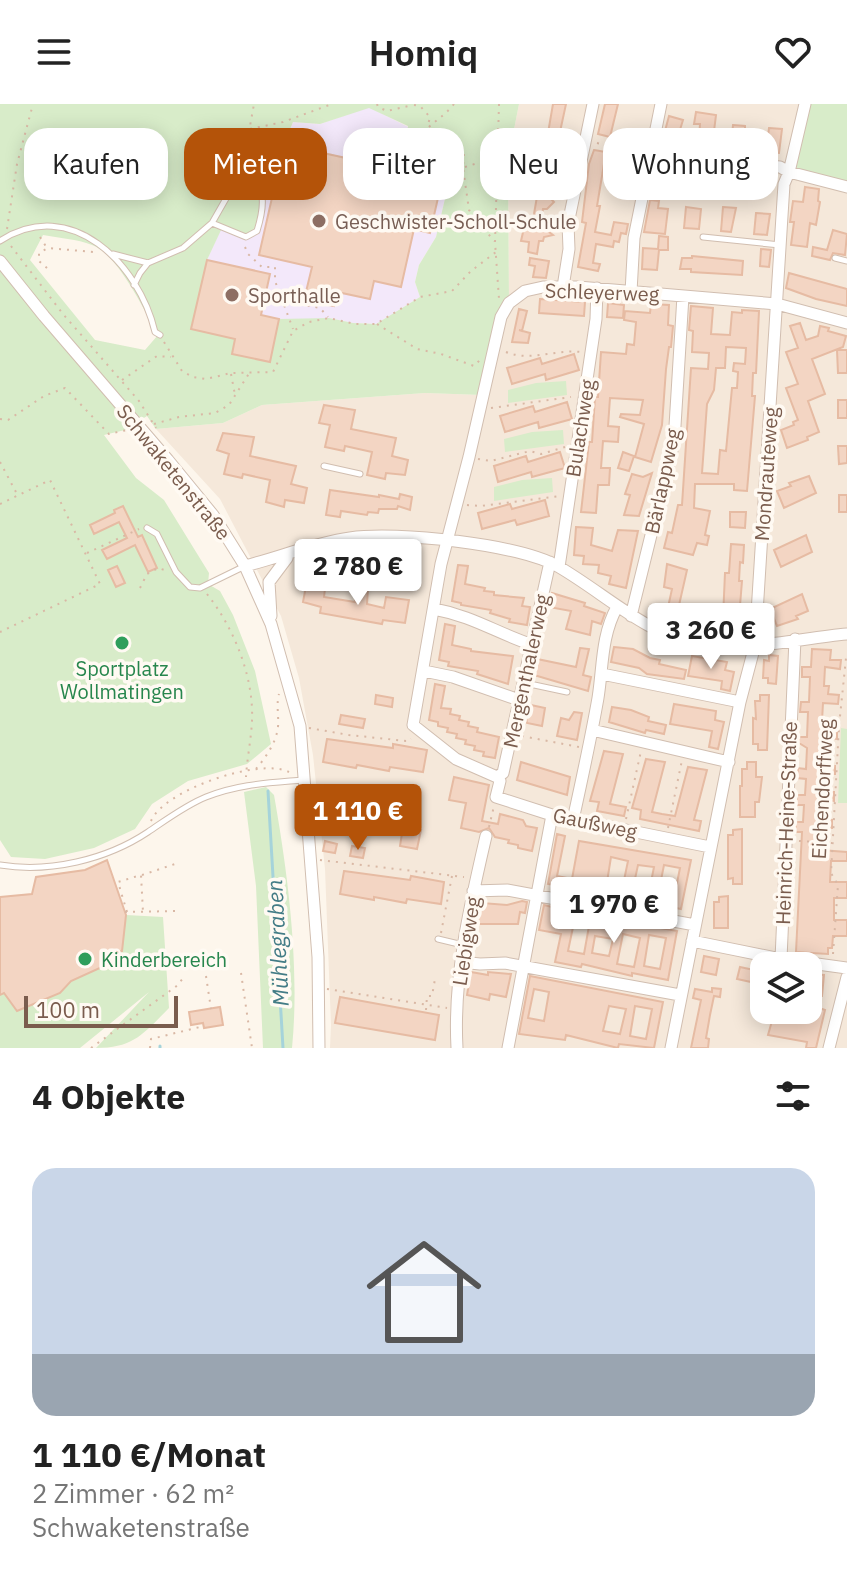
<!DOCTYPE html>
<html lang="de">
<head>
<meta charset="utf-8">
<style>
  :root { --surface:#fff; --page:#f2f2f2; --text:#222; --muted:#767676; --line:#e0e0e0; --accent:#b45309 }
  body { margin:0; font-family:"IBM Plex Sans",sans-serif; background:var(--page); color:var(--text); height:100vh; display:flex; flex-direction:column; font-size:30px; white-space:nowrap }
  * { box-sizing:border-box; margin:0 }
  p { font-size:26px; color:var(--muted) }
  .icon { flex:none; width:44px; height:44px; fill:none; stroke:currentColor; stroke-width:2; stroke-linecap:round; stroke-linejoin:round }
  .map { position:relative; height:944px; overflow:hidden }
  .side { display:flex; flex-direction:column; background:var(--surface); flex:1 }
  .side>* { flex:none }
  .guide { position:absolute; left:24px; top:24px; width:800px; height:72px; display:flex; gap:16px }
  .controls { position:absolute; left:750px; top:848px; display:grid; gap:16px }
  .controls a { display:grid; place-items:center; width:72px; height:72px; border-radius:16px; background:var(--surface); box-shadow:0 4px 20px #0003; font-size:40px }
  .scale { position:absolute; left:24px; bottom:20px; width:154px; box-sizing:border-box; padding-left:8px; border:4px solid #7a5c4d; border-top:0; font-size:22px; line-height:28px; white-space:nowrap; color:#7a5c4d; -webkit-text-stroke:6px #fffaf3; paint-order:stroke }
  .price { position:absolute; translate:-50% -68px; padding:0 18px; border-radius:8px; background:#fff; color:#222; font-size:26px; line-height:52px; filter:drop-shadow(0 2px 4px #0008) }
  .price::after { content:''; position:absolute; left:50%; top:48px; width:24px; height:18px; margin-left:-12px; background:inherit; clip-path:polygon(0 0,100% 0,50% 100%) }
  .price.current { background:var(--accent); color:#fff }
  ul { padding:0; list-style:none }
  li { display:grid; align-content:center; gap:16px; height:424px; padding:0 32px }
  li+li { border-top:2px solid var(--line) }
  li span { display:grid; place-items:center; height:248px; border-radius:24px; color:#555 }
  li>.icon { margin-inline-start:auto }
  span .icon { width:144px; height:144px; fill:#fffc; stroke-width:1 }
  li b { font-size:34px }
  h2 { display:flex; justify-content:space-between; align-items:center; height:96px; padding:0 32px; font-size:34px }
  .chip { padding:0 28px; border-radius:24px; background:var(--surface); box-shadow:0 4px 20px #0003; font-size:28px; line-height:72px }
  .chip.current { background:var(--accent); color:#fff }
  header { display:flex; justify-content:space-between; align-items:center; height:104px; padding:0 32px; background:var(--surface); font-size:36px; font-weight:600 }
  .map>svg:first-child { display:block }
  .residential { fill:#f5e8da; fill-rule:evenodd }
  .education { fill:#f3e8fa }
  .green { fill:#d8ecc9; fill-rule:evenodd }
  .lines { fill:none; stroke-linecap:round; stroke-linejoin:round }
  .stream { stroke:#a5d3da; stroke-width:3 }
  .building { fill:#f3d5c3; stroke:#e6bba3; stroke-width:2; fill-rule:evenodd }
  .lane-casing { stroke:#d1beb0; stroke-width:7 }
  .street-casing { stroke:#d1beb0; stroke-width:13 }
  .path { stroke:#d9b8a5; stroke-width:2; stroke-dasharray:2 6; stroke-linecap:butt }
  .lane { stroke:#fff; stroke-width:5 }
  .street { stroke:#fff; stroke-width:11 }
  .education-dot { fill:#8d6e63; stroke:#fffaf3; stroke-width:3 }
  .leisure-dot { fill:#2e9e5b; stroke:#fffaf3; stroke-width:3 }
  .labels { text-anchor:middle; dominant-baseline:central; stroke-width:7; stroke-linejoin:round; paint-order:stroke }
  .education-label { font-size:20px; fill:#785e54; stroke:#fffaf3; text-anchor:start }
  .street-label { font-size:20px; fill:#7a5c4d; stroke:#fffaf3 }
  .leisure-label { font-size:20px; fill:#27864d; stroke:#fffaf3 }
  .water-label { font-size:22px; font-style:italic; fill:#437c86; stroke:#fffaf3 }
</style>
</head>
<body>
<header><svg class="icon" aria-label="menu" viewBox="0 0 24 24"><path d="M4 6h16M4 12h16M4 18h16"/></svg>Homiq<svg class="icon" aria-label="heart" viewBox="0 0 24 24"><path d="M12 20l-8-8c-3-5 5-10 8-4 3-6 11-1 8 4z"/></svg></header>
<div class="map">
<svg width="847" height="944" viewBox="0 0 847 944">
  <rect width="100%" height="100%" fill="#fdf6ec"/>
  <!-- residential -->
  <path class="residential" d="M519 0H808L847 79V944H330L331 921 325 765 313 651 299 574 281 512 220 395 156 325 223 319 262 301 425 289 482 291 509 199 508 56ZM764 862H808V906H764Z"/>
  <!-- education -->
  <path class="education" d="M369 3 408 23 406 37 456 48 436 133 419 161 415 178 420 193 376 220 353 219 329 214 270 258 232 250 235 236 192 225 207 156 222 123 255 78 263 64 276 58 293 18 320 20Z"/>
  <!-- green -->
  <path class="green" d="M0 0H519L508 56 509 199 482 291 425 289 262 301 223 319 156 325 147 312 125 326 104 331 136 374 164 396 209 469 208 480 220 487 233 511 255 567 271 640 247 660 188 677 152 700 135 725 94 744 45 755 11 753 0 736ZM369 4 408 22 406 37 456 48 436 133 419 161 415 178 420 193 376 220 353 219 329 214 279 215 269 258 232 250 235 235 192 225 207 156 222 124 246 133 257 127 262 85 256 78 263 64 276 59 293 18 320 20ZM43 131C59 134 77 135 92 141 118 150 145 208 158 231L145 246 95 236 30 156Z
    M808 0H847V79L796 67Z
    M566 277 567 291 508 299V286L536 279Z
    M563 326 564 340 505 348 504 335 532 328Z
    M552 374 553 388 494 397V383L522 376Z
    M841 624 847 625V699H838Z
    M266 683 274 691C288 770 300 863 292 944H263L256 782 244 688Z
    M126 811 163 813 169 904C144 929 134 944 96 944L149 888 80 944H0V891L4 889 17 907 60 889 71 877 102 863 106 849 122 847Z"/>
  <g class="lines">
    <!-- stream -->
    <path class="stream" d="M268 687 283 944
      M160 942V944"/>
  </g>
  <!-- building -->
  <path class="building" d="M553 0H566L555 51 563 52 558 77 552 76 549 93 554 98 547 105H543L540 120 546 121 545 125 553 131 544 133 543 137H539L537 150 528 148 529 138 521 137 524 124 530 125 534 110Z
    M605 0H618L610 33 598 30Z
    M696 8 716 11 713 35 699 34 700 20H694Z
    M669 12 683 16 675 42 662 38Z
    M733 21 745 22V43L731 42Z
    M769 24 782 25 779 49 766 48Z
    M375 34 448 50 430 129 414 125 401 183 374 177 370 195 337 188 334 202 304 196 312 163 259 151 274 85 290 89 300 44 369 59Z
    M594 46 606 48 597 102H600L595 128 611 131 614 118 628 120 626 130 621 129 619 138 614 137 613 143 596 140 593 159 600 160 598 167 578 163 586 119 582 118 589 60Z
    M664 61 772 72 771 87 667 76V79L654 77 656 68 663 69Z
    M805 83 819 85 818 97 820 98 816 121 810 119 807 143 791 141 794 118H790L793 97 803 98Z
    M650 96 659 97 658 104 668 105 665 130 644 128Z
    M686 103 701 105 699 125 684 124Z
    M723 103 736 104 731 128 721 127Z
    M756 109 770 110 767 131 754 130Z
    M833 126 847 130 845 151 833 149 830 156 812 152 813 143 827 146Z
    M659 132 668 133V146H659L657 166 642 165 643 144 658 145Z
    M761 145 771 146 769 163 760 162Z
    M692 152 743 157 742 171 691 168V165H680L682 154H692Z
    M530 154 549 157 546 174 533 173 535 162 529 161Z
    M207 156 270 170 261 211 279 215 270 258 232 250 235 235 191 225Z
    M789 169 847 185V202L816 195 786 184Z
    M540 195 585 198 584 212 539 209Z
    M608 199 624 201 623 214 607 213Z
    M651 200 669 201 668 221 673 222 671 243H669L666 265 662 321 651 358 635 353 644 320 620 313 621 310 640 311 643 296 610 294 608 322 619 323 618 338 603 337 601 364H610L609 381H598L596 409 581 408 589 338H592L595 293H598L601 248 626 250 627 240 634 241 636 218 624 216 625 207 650 209Z
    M691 202 713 204 711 230 730 231 732 208 742 209V206L759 207 756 269H753L752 292H755L747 387 734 386V380H695L694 404 710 407 705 431 709 432 707 441 697 439 693 451 664 444 668 428 672 429 678 401H682L691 264 708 265 709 249 692 248 693 227 689 226ZM726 243 746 244 745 260 734 259 733 267 738 268 737 284H732L726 347 720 346 718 370 702 369 707 300 714 286 716 264H725Z
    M519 205 527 207 522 227 519 226 530 229 528 239 512 238Z
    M800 219 806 236 818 232 820 222 829 224 828 227 846 232 843 243 812 255 825 290 808 297 819 328 807 333 808 336 787 344 781 326 794 321 793 318 798 316 786 284 798 280 786 248 798 244 790 222Z
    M837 246H847V269H838Z
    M574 250 579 266 546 276 545 270 512 280 507 264 540 254 542 260Z
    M838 296H847V314H838Z
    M567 298 572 315 539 324 538 318 505 328 500 312 533 302 535 308Z
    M324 301 355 306 351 325 396 334 392 352 408 356 405 371 386 369 385 375 367 371 372 348 345 342 344 347 325 343 330 321 319 319Z
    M223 329 254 333 250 352 296 362 291 380 307 384 304 399 285 396 284 403 266 398 270 376 243 370 242 374 224 370 229 350 217 346Z
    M838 342H847V359L839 360Z
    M560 348 565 364 532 373 531 368 498 378 494 362 526 352 528 358Z
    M623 348 634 352 629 367 618 364Z
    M652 369 639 412 624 411 630 391 625 390 632 370 643 373Z
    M809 372 816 389 784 404 777 387 791 382 789 379Z
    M330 386 379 393V391L399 395 400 390 412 393 410 406 398 402 397 405H379L378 409 368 408 367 411 341 407 340 413 326 411Z
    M839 391H847V408H839Z
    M545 396 549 412 517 421 515 416 482 425 478 409 510 400 512 405Z
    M123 402 138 433 142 431 157 464 148 468 135 441 107 455 102 446 127 434 119 418 94 430 90 421 115 409 114 406Z
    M730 408H746L745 424 730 423Z
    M576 423 593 424 591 441 612 447 618 426 638 427 626 484 609 480 611 472 598 469 599 461 583 460 584 452 574 451Z
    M806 431 812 448 781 463 774 446Z
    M731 440 744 441 743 459 740 458 739 477H742L738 526 700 523 701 513 723 514 725 469H729Z
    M667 460 687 466 677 510 667 508 672 485 664 483Z
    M458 461 468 462 465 480 485 484 484 487 494 488V491L524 494 522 502 530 503 527 521 509 518 510 515 490 509 491 506 461 501V499L452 497Z
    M117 462 125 479 116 483 108 466Z
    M306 482 325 485 324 493 355 498 358 483 368 485 367 500 384 504 386 493 409 496 405 519 383 516 382 520 320 509 321 503 303 498Z
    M552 489 585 499 584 502 605 509 601 520 592 517 590 531 566 525 571 507 549 503Z
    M802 490 808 507 796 512 798 515 777 522 770 505Z
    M445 520 455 522 452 541 471 545V547L513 552 508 580 477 570 478 567 448 562 449 558 439 556Z
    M614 543 633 545 650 554 660 556 659 560 686 566 684 575 647 570 639 564 611 558Z
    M580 544 589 545 583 571 591 573 588 587 534 571 537 555 576 563Z
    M812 545 831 546 830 556H841L840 565 825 563 824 582H829L828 590 839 591 838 600 823 599 822 617H827V626L837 627V635L821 634 820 652H826L825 661 835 662V670H825L824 688H834V697L824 696 823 715 832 716V724L817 723V740L821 741V746L847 748V757H831L830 778H847V794H834V816H847V832H833L832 844H828V850L796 848 802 728H795L796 718H803L804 701H796L797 691H805L806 675 797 674 798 664 806 665 807 644 799 639V633H807L808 608H800L801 598H809L810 573H802V563H811Z
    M769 551 778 552 776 580 768 579V574H763L764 556 769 557Z
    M692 552 727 558 725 566 734 568 730 587 721 585 722 577 688 572Z
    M435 580 445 582 441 604 451 605 450 610 460 612 459 616 469 618 468 622 478 624 477 628 499 633 495 654 483 652 484 648 474 646 475 642 465 640 466 636 456 634 457 630 447 628 448 624 438 622V618L429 616Z
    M376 591 393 594 392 603 375 600Z
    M760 591H769L767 646H758V640H753V614L756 615 755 597H760Z
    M674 600 716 607 715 616 724 618 718 645 709 643 712 627 670 620Z
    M531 601 545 604 542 622 527 619 525 610Z
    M612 603 631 606 649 613 648 617 666 621 664 630 646 626 645 629 609 618Z
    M574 608 582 609 577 636 557 632 561 614 569 616Z
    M341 611 365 615 363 624 339 620Z
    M327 635 393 644V640L427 646 423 668 390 663 389 667 357 661 356 664 323 658Z
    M604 647 623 650 610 700 626 703 624 712 597 707 599 698 590 697Z
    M646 655 665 658 652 708 662 710 675 712 688 663 707 666 694 716 701 717 699 727 640 715 641 706 632 704Z
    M521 658 570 673 567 691 517 676Z
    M747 658H756V673H762L759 698H755V713H740V682H742V665H747Z
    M454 673 489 681 482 717 498 720 500 710 523 716 526 722 537 724 532 747 518 744V741L508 739 509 736 495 733 489 724 479 728 461 724 466 699 449 696Z
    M403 723 421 726 417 745 400 742Z
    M742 725V780H733V774L728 775V731H733V726Z
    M557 730 565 732 557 772 572 775 579 737 691 756 681 805 647 798 646 801 621 797V794L581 783 580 789 570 787V784L548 780ZM611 753 628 757 623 781 607 778ZM638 761 654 763 649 788 633 784ZM664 761 680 764 674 794 658 791Z
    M325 737 337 740 335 749 323 747Z
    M352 742 365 744 363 754 350 752Z
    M107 756 126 811 122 847 106 849 102 863 71 877 60 889 17 907 4 889 0 891V793L32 790 36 773 85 766Z
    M344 767 410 776 411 772 444 778 441 800 407 795 406 799 374 793V796L340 790Z
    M728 792V824H714V798H719V793Z
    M522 797 527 798 525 809 520 808 518 820H478L477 812 482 799 507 801Z
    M544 801 576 809 568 847 584 850 591 811 677 827 668 876 632 869V872L582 860 581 863 555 858 561 830 539 826ZM623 830 640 834 634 863 617 860ZM649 831 666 834 660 865 644 862ZM595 832 613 835 609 852 592 849Z
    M704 852 719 855 716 871 701 868Z
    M740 863 754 866 751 878 737 875Z
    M471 868 488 871V868L511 870 506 893 490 890 489 896 467 891Z
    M808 870 824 871 822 892 808 891Z
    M530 872 663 898 654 944 619 940 618 944 566 931 565 936 519 930ZM534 885 549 888 544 917 528 914ZM609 902 626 905 620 930 603 927ZM635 902 652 905 646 935 630 932Z
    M712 884 721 885 720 893 714 892 710 911 706 934 709 935 708 944H691L701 896 693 894 695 885 712 888Z
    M340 893 439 911 435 936 335 919Z
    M220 903 223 921 204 924 203 919 191 921 189 908Z
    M816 903 825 906 816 944H806L807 938 768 931 774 910 812 916Z"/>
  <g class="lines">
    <defs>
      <path id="lane" d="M212 119 246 133 257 127C264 104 269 78 240 70
        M703 133 780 141
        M0 137C71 91 139 160 155 228L160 231
        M113 150 148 159 183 144 212 119 240 70 245 53
        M835 154 847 157
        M134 181 140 169 148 159
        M324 362 360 370
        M147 424 157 430 176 468 190 483 200 484 245 462
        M365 457V467
        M525 579 567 588
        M0 761C49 769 106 756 148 728 166 716 186 701 206 693 238 680 269 679 303 676
        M438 835 463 841"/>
      <path id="street" d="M649 51 780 63 789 68 847 83
        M0 157 44 212 168 356 213 411 245 462 271 520 300 622 318 853 319 944
        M563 183 569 145 568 120 593 0
        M631 188 634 134 661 0
        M550 458 503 669 497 673 456 655 413 621 441 460 469 353 501 213 509 199 525 187 543 183H578L777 200 847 219
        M245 462C280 453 314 439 350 434 396 427 520 440 559 463 607 491 646 531 702 541 746 548 802 534 847 530
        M559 463 596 215 597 184
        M434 505C472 512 495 528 530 540
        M271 512 269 478 287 454
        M631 512 674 338 683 192
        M424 567 453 573 519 596
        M602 570 740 598
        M592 626 729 658
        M500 677 496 693 552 711 710 743
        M573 716C582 675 591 634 598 594 603 563 601 532 617 503
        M473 787 507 786 695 821
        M692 837 781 855 847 864
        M781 855 795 535
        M461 858 480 860 505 859 680 891
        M457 944C453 872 470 801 486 732
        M508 944 552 711
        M671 944 740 598 755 541 784 80 789 68 805 0
        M829 944 847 873"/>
    </defs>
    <!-- lane casing -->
    <use href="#lane" class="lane-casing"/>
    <!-- street casing -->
    <use href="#street" class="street-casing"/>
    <!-- path -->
    <path class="path" d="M377 0 378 3 387 7 413 1
      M454 0C444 13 430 19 421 32L464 45 463 64 469 106 494 137
      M499 0 495 138 499 195
      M414 1 420 2 430 13 428 21
      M250 25 283 18 332 0
      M597 39 637 48
      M246 44 254 0
      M465 63 484 57 496 61
      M7 125 17 60 33 0
      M40 133 47 144
      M11 142 63 210 139 297 156 324
      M245 143 248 150 262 163H275V177L293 225
      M47 164 39 157V149L48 144 93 148
      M284 197 320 204 328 213
      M377 220 417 245 441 250 474 262 481 255
      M164 238 182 267 193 273 206 275 231 269 273 268 293 227 309 218 329 214 355 220H376L420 193 452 187 471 167 496 148
      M506 248C530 258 556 245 581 248
      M231 270 235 291
      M122 276 157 252 171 253
      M491 304 571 293
      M0 315 8 316 44 292 65 284 109 330 127 326
      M154 320 179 313 215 309 229 301 250 268
      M478 355 491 357 530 347 541 350 565 343
      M0 358 17 390
      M0 400 50 376 100 480 0 528
      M467 401 480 402 560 392
      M87 449 139 425
      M140 484 147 470 158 464 168 467
      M207 490C234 524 254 573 252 617 251 636 247 655 246 673
      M309 624 349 631 406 637H410L411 635
      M522 632 579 643
      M256 665C266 653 276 639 278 623 279 612 276 601 279 590
      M826 687H834
      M626 715 641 647
      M151 717C164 686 260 653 289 668
      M489 723 494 702
      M668 724 682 656
      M799 737 832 739
      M320 756 464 773
      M142 771 175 760
      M125 808 179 807
      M127 808 118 778 141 771 143 808
      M441 829 452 772
      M833 850 838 781 831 769 839 622 846 554
      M241 869 252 944
      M206 872 211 905
      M327 885 447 904
      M426 906 427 892H432L435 875
      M91 944 178 881 183 874
      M150 944 151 935 200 923"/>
    <!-- lane -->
    <use href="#lane" class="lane"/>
    <!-- street -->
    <use href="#street" class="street"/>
  </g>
  <!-- markers -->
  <g class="education-dot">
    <circle cx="319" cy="117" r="8"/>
    <circle cx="232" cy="191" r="8"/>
  </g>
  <g class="leisure-dot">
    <circle cx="122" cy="539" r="8"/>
    <circle cx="85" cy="855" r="8"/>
  </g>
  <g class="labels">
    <!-- education labels -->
    <g class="education-label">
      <text x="335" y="117">Geschwister-Scholl-Schule</text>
      <text x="248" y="191">Sporthalle</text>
    </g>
    <!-- street labels -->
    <g class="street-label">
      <text transform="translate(602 188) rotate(2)">Schleyerweg</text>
      <text transform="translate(580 324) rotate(-81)">Bulachweg</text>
      <text transform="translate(174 368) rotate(51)">Schwaketenstraße</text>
      <text transform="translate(766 370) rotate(-86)">Mondrauteweg</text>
      <text transform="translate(662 377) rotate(-78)">Bärlappweg</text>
      <text transform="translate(526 567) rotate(-78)">Mergenthalerweg</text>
      <text transform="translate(822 685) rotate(-87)">Eichendorffweg</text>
      <text transform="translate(595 719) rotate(12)">Gaußweg</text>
      <text transform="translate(786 719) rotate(-88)">Heinrich-Heine-Straße</text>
      <text transform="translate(466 837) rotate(-81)">Liebigweg</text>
    </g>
    <!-- leisure labels -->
    <g class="leisure-label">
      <text x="122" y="564">Sportplatz<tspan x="122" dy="23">Wollmatingen</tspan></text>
      <text x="101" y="855" text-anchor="start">Kinderbereich</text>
    </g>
    <!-- water labels -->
    <g class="water-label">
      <text transform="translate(277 839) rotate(-93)">Mühlegraben</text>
    </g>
  </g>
</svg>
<div class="controls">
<a><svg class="icon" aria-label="layers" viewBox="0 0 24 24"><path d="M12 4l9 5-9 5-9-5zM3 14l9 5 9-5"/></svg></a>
</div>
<div class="scale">100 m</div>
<b class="price" style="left:358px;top:503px">2 780 €</b>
<b class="price" style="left:711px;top:567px">3 260 €</b>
<b class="price current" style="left:358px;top:748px">1 110 €</b>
<b class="price" style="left:614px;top:841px">1 970 €</b>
<div class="guide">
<a class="chip">Kaufen</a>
<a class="chip current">Mieten</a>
<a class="chip">Filter</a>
<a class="chip">Neu</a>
<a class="chip">Wohnung</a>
</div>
</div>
<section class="side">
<h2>4 Objekte<svg class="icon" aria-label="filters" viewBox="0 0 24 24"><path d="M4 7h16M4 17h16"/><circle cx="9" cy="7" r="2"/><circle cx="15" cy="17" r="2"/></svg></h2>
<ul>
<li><span style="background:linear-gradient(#c9d6e8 75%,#9aa5b1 0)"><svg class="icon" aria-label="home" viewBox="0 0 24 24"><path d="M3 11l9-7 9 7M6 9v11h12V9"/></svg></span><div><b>1 110 €/Monat</b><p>2 Zimmer · 62 m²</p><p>Schwaketenstraße</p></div></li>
</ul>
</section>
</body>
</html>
